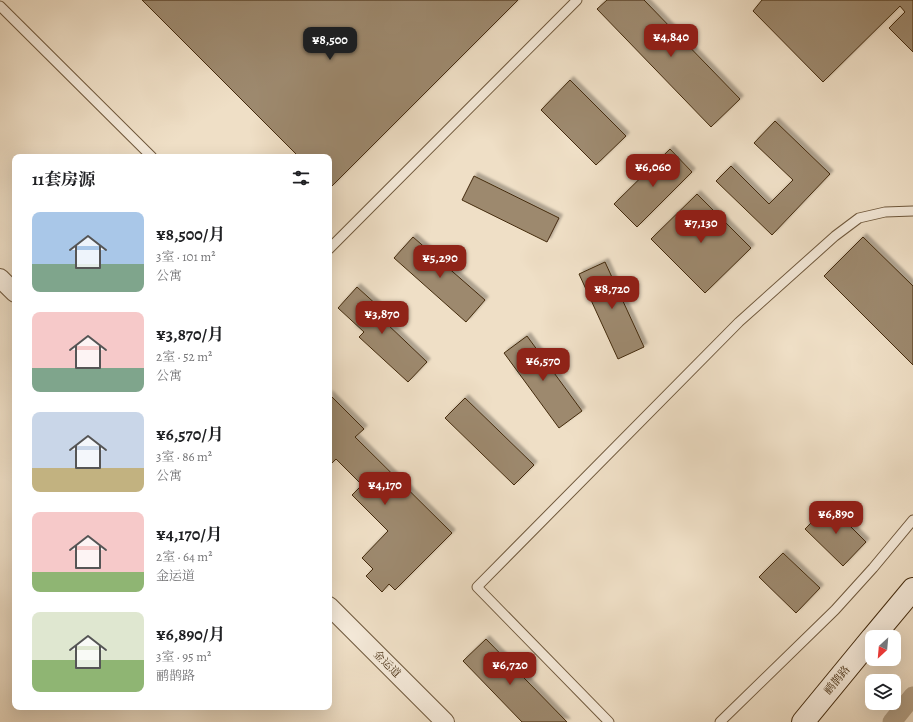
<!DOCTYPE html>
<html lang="zh">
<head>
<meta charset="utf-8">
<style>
  :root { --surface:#fff; --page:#f6f6f6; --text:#202124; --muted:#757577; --accent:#8f2418 }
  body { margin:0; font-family:Alegreya,"Noto Serif SC",serif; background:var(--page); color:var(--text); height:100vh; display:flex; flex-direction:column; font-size:15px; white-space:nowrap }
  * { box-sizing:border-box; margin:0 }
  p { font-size:13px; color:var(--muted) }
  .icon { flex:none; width:22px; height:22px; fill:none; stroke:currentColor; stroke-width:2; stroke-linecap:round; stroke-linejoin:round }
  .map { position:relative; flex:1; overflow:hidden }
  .side { position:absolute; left:12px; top:154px; width:320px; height:556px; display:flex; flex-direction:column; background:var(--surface); border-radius:8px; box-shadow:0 4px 16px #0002 }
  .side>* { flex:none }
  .needle { width:26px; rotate:206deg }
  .buttons { position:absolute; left:865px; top:630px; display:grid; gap:8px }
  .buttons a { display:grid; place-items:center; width:36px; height:36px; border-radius:8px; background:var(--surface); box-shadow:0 4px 16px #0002; font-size:20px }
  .price { position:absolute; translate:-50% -34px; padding:0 9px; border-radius:8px; background:var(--accent); color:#fff; font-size:13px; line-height:26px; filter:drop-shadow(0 1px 2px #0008) }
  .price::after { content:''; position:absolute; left:50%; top:24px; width:12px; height:9px; margin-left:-6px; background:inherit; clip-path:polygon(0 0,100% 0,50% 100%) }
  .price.active { background:#222; color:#fff }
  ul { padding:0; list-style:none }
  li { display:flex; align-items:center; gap:12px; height:100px; padding:0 20px }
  li span { display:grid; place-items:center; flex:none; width:112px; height:80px; border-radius:8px; color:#555 }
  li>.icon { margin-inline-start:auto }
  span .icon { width:48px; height:48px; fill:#fffc; stroke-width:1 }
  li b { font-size:17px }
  h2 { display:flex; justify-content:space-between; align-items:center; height:48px; padding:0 20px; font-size:17px }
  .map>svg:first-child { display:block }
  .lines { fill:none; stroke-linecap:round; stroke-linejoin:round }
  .canal { stroke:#b5a287; stroke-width:19 }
  .building { fill:#9d896e; stroke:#442b0e; filter:url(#shadow) }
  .lane-casing { stroke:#6f583c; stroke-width:11 }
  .street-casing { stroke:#6f583c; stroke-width:20 }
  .secondary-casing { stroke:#442b0e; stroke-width:24 }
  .lane { stroke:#f5eada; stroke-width:9 }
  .street { stroke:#f5eada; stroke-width:18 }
  .secondary { stroke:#f5eada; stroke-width:22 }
  .labels { text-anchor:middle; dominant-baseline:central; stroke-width:3; stroke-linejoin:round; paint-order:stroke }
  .street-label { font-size:11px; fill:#442b0e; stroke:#f5eada }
</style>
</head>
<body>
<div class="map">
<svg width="913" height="722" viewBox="0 0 913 722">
  <defs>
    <filter id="shadow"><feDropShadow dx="3.5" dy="-3.5" stdDeviation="1" flood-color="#0004"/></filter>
  </defs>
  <rect width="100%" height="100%" fill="#efdfc6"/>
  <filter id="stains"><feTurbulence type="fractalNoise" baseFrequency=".005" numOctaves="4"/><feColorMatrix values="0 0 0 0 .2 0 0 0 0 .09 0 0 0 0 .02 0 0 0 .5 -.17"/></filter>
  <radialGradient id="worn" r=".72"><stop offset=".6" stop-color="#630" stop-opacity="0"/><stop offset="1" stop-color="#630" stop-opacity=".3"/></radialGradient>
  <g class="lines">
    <!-- canal -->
    <path class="canal" d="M892 722 913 696"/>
  </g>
  <!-- building -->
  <path class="building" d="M142 0H518L330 188 329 157H299Z
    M607 0H644L740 99 711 127 597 9Z
    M762 0H913V52L889 28 905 12 900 6 823 82 753 11Z
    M570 80 626 136 596 165 541 110Z
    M775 121 830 174 772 235 716 181 731 166 769 204 793 180 754 143Z
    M670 149 692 172 637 227 614 204Z
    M474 176 559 218 547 242 462 200Z
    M697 194 751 248 705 293 651 239Z
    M413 237 485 300 466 322 394 258Z
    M863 237 913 286V365L824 276Z
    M605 262 644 347 618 359 579 274Z
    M357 287 390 317 385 322 427 362 408 382 359 337 364 332 338 308Z
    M527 336 582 411 559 428 504 353Z
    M329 394 364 429 355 437 452 533 395 590 389 584 382 592 366 576 373 569 362 558 388 531 352 495 362 485 336 459 329 466Z
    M465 398 534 465 514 485 445 418Z
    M829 505 866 542 843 566 805 529Z
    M783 553 820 588 796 613 759 577Z
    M486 639 567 722H522L463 661Z"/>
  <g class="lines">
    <defs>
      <path id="lane" d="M0 6 152 157
        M329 249 577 0
        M609 722 477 587 739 322 835 236 859 218 885 212 913 211
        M720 722 835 610 873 568 913 520"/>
      <path id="street" d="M0 278 15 293
        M329 606 445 722"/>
      <path id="secondary" d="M873 637 913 589
        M803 722 872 638"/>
    </defs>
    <!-- lane casing -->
    <use href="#lane" class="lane-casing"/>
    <!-- street casing -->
    <use href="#street" class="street-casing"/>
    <!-- secondary casing -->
    <use href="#secondary" class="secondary-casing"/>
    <!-- lane -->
    <use href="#lane" class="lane"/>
    <!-- street -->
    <use href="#street" class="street"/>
    <!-- secondary -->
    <use href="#secondary" class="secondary"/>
  </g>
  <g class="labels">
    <!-- street labels -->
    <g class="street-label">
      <text transform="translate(387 664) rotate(45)">金运道</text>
      <text transform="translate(837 680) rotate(-50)">鹂鹊路</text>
    </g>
  </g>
  <rect width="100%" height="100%" filter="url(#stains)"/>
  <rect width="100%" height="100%" fill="url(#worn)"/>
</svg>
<div class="buttons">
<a><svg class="needle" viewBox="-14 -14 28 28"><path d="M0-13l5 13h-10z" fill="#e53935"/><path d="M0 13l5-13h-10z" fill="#757577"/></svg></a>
<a><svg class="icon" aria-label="layers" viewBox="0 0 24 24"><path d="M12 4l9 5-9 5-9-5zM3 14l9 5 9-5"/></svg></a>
</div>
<b class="price" style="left:671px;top:58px">¥4,840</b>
<b class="price active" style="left:330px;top:61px">¥8,500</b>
<b class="price" style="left:653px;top:188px">¥6,060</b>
<b class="price" style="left:701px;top:244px">¥7,130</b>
<b class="price" style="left:440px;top:279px">¥5,290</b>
<b class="price" style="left:612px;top:310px">¥8,720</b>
<b class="price" style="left:382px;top:335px">¥3,870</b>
<b class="price" style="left:543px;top:382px">¥6,570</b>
<b class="price" style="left:385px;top:506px">¥4,170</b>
<b class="price" style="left:836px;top:535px">¥6,890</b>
<b class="price" style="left:510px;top:686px">¥6,720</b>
<section class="side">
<h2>11套房源<svg class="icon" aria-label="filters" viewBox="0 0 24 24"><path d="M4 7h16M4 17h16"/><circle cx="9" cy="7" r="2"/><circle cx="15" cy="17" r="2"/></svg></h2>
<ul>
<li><span style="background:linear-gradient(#a9c7e8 65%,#7fa58c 0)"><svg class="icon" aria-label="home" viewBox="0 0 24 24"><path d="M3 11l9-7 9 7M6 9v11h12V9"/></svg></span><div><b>¥8,500/月</b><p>3室 · 101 m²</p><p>公寓</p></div></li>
<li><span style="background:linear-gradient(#f6c9c9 70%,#7fa58c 0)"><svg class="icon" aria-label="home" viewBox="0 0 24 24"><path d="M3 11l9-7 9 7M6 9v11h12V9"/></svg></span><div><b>¥3,870/月</b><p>2室 · 52 m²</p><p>公寓</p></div></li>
<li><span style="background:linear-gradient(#c9d6e8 70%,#c2b280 0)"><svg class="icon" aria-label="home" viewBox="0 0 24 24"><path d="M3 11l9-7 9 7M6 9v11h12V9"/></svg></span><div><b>¥6,570/月</b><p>3室 · 86 m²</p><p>公寓</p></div></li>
<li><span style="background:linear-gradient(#f6c9c9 75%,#8fb573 0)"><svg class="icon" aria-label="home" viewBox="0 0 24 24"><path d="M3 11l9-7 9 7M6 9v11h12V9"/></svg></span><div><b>¥4,170/月</b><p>2室 · 64 m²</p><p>金运道</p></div></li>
<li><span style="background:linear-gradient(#dfe7d0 60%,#8fb573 0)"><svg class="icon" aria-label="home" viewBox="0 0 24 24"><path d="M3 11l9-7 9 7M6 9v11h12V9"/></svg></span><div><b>¥6,890/月</b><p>3室 · 95 m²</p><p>鹂鹊路</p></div></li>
</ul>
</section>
</div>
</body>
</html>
